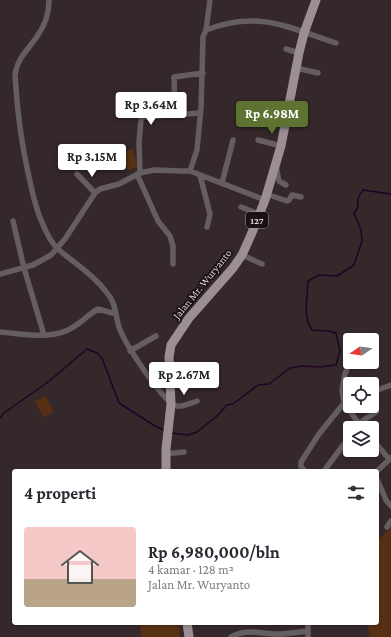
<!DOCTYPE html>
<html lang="id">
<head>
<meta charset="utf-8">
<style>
  :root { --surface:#fff; --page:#f7f7f7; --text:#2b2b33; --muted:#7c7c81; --accent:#5e7332 }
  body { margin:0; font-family:"Crimson Pro",serif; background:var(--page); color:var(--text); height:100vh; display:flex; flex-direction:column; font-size:15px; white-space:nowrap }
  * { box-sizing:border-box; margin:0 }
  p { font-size:13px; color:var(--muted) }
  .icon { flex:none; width:22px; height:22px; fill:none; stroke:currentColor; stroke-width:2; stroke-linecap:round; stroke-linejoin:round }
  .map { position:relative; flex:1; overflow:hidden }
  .drawer { position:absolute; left:12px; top:469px; width:367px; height:156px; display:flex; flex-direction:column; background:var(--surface); border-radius:4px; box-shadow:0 1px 3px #0004 }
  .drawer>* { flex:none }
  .needle { width:26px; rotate:257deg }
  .tools { position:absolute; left:343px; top:333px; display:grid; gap:8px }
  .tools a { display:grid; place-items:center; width:36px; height:36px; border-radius:4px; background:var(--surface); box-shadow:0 1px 3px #0004; font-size:20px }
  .price { position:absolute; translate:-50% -34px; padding:0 9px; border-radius:4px; background:#fff; color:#222; font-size:13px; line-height:26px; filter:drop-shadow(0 1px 2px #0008) }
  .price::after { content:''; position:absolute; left:50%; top:24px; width:12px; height:9px; margin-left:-6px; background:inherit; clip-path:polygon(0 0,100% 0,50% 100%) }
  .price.on { background:var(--accent); color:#fff }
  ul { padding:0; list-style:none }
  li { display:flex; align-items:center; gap:12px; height:100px; padding:0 12px }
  li span { display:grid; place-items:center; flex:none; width:112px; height:80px; border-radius:4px; color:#555 }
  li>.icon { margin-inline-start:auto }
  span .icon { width:48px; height:48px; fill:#fffc; stroke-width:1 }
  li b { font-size:17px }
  h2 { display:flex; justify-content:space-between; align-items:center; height:48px; padding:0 12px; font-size:17px }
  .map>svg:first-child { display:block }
  .green { fill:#573014 }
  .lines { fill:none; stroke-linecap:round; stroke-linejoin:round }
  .stream { stroke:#200227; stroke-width:1.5 }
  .minor { stroke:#645e61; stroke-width:5.5 }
  .primary { stroke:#9b8f95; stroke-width:9 }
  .labels { text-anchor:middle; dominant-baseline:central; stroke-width:3.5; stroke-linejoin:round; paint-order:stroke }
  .shield { fill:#181213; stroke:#a09899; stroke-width:1 }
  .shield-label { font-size:10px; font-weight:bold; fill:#dad1d2 }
  .street-label { font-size:11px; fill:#dad1d2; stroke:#181213 }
</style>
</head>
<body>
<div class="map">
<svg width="391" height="637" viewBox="0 0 391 637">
  <rect width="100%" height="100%" fill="#35282a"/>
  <!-- green -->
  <path class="green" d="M133 149 138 167 128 170 123 152Z
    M45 396 54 412 44 417 35 401Z
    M391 528V637H370L367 623H377V541L383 535Z
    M140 623H179L180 637H141Z"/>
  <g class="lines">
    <!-- stream -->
    <path class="stream" d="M0 418 4 413 48 382 87 349 97 353 102 358 119 403 155 426 164 430
      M171 433 188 435 197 432 217 416 227 405 233 404 258 385 269 384 290 368 302 366 320 367 336 365 340 351 336 333C328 330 320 331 312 330 302 317 308 295 308 281L319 275 337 276 354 265 362 241 361 230 354 213 358 207C357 201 359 194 363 190L391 194"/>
    <!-- minor -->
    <path class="minor" d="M49 0C49 13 45 25 38 35 29 49 17 58 15 75 17 109 21 143 29 177 32 191 35 206 41 220 45 230 50 242 58 249 74 263 94 275 107 293 116 303 115 314 119 327 124 342 163 403 177 406 183 407 191 403 197 401
      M206 30 210 0
      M286 49 299 53
      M296 68 318 73
      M175 114 174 77 203 73
      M262 119 286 125
      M258 140 281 146
      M276 166 279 181 286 185
      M190 171 197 150 201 108 203 37 206 30C258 10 287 27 336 43
      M140 173 139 142 141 119 144 117 200 113
      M77 174 95 193
      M137 174 158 221 170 236 173 246V264
      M200 175 210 214 207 227
      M222 183 233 140
      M266 194 287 201 289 200 292 195 301 197
      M241 207 259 214
      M13 221 24 268 44 335
      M242 255 262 264
      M0 274 33 265 51 255 65 239 95 193 100 189 119 184 140 173 154 170 182 171H190L265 200
      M0 332C24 334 54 341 75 326 83 321 89 314 98 309L116 314
      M346 344 350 361 345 374 342 390 344 403 362 428
      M130 351 156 336
      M372 392 391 385
      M356 428 358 424 376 412
      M372 439 389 459
      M165 454 184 452
      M305 471 301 467V462L319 434 344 403
      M324 471 350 436
      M377 471 391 458
      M377 479 386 500 391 506
      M387 527 391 521
      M231 637C245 628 261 634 277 634 287 634 298 632 308 631
      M308 637V623"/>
    <!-- primary -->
    <path class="primary" d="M166 471V449L171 404 169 357 171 345 189 318 233 268 242 255 251 235 265 200 281 146 299 53 304 33 316 0
      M187 623 189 637"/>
  </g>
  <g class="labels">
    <!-- shield labels -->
    <rect class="shield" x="246" y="212" width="22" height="16" rx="3"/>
    <g class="shield-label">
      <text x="257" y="220">127</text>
    </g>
    <!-- street labels -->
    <g class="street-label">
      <text transform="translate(202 284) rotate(-51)">Jalan Mr. Wuryanto</text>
    </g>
  </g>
</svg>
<div class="tools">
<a><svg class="needle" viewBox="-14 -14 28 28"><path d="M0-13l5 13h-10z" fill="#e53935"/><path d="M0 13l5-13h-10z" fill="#7c7c81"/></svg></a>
<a><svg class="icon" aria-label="locate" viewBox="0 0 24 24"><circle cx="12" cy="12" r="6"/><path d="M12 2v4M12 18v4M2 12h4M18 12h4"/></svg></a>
<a><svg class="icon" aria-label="layers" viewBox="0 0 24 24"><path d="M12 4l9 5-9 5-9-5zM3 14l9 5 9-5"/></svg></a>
</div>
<b class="price" style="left:151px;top:126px">Rp 3.64M</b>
<b class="price on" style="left:272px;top:135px">Rp 6.98M</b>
<b class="price" style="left:92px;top:178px">Rp 3.15M</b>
<b class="price" style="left:184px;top:396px">Rp 2.67M</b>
<section class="drawer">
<h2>4 properti<svg class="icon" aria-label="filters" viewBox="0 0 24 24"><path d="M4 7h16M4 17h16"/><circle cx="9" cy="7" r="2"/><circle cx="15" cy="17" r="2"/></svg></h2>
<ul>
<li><span style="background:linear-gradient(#f6c9c9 65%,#b9a48a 0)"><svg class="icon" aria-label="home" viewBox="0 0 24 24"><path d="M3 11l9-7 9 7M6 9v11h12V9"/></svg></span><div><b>Rp 6,980,000/bln</b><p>4 kamar · 128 m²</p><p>Jalan Mr. Wuryanto</p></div></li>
</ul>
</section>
</div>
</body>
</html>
